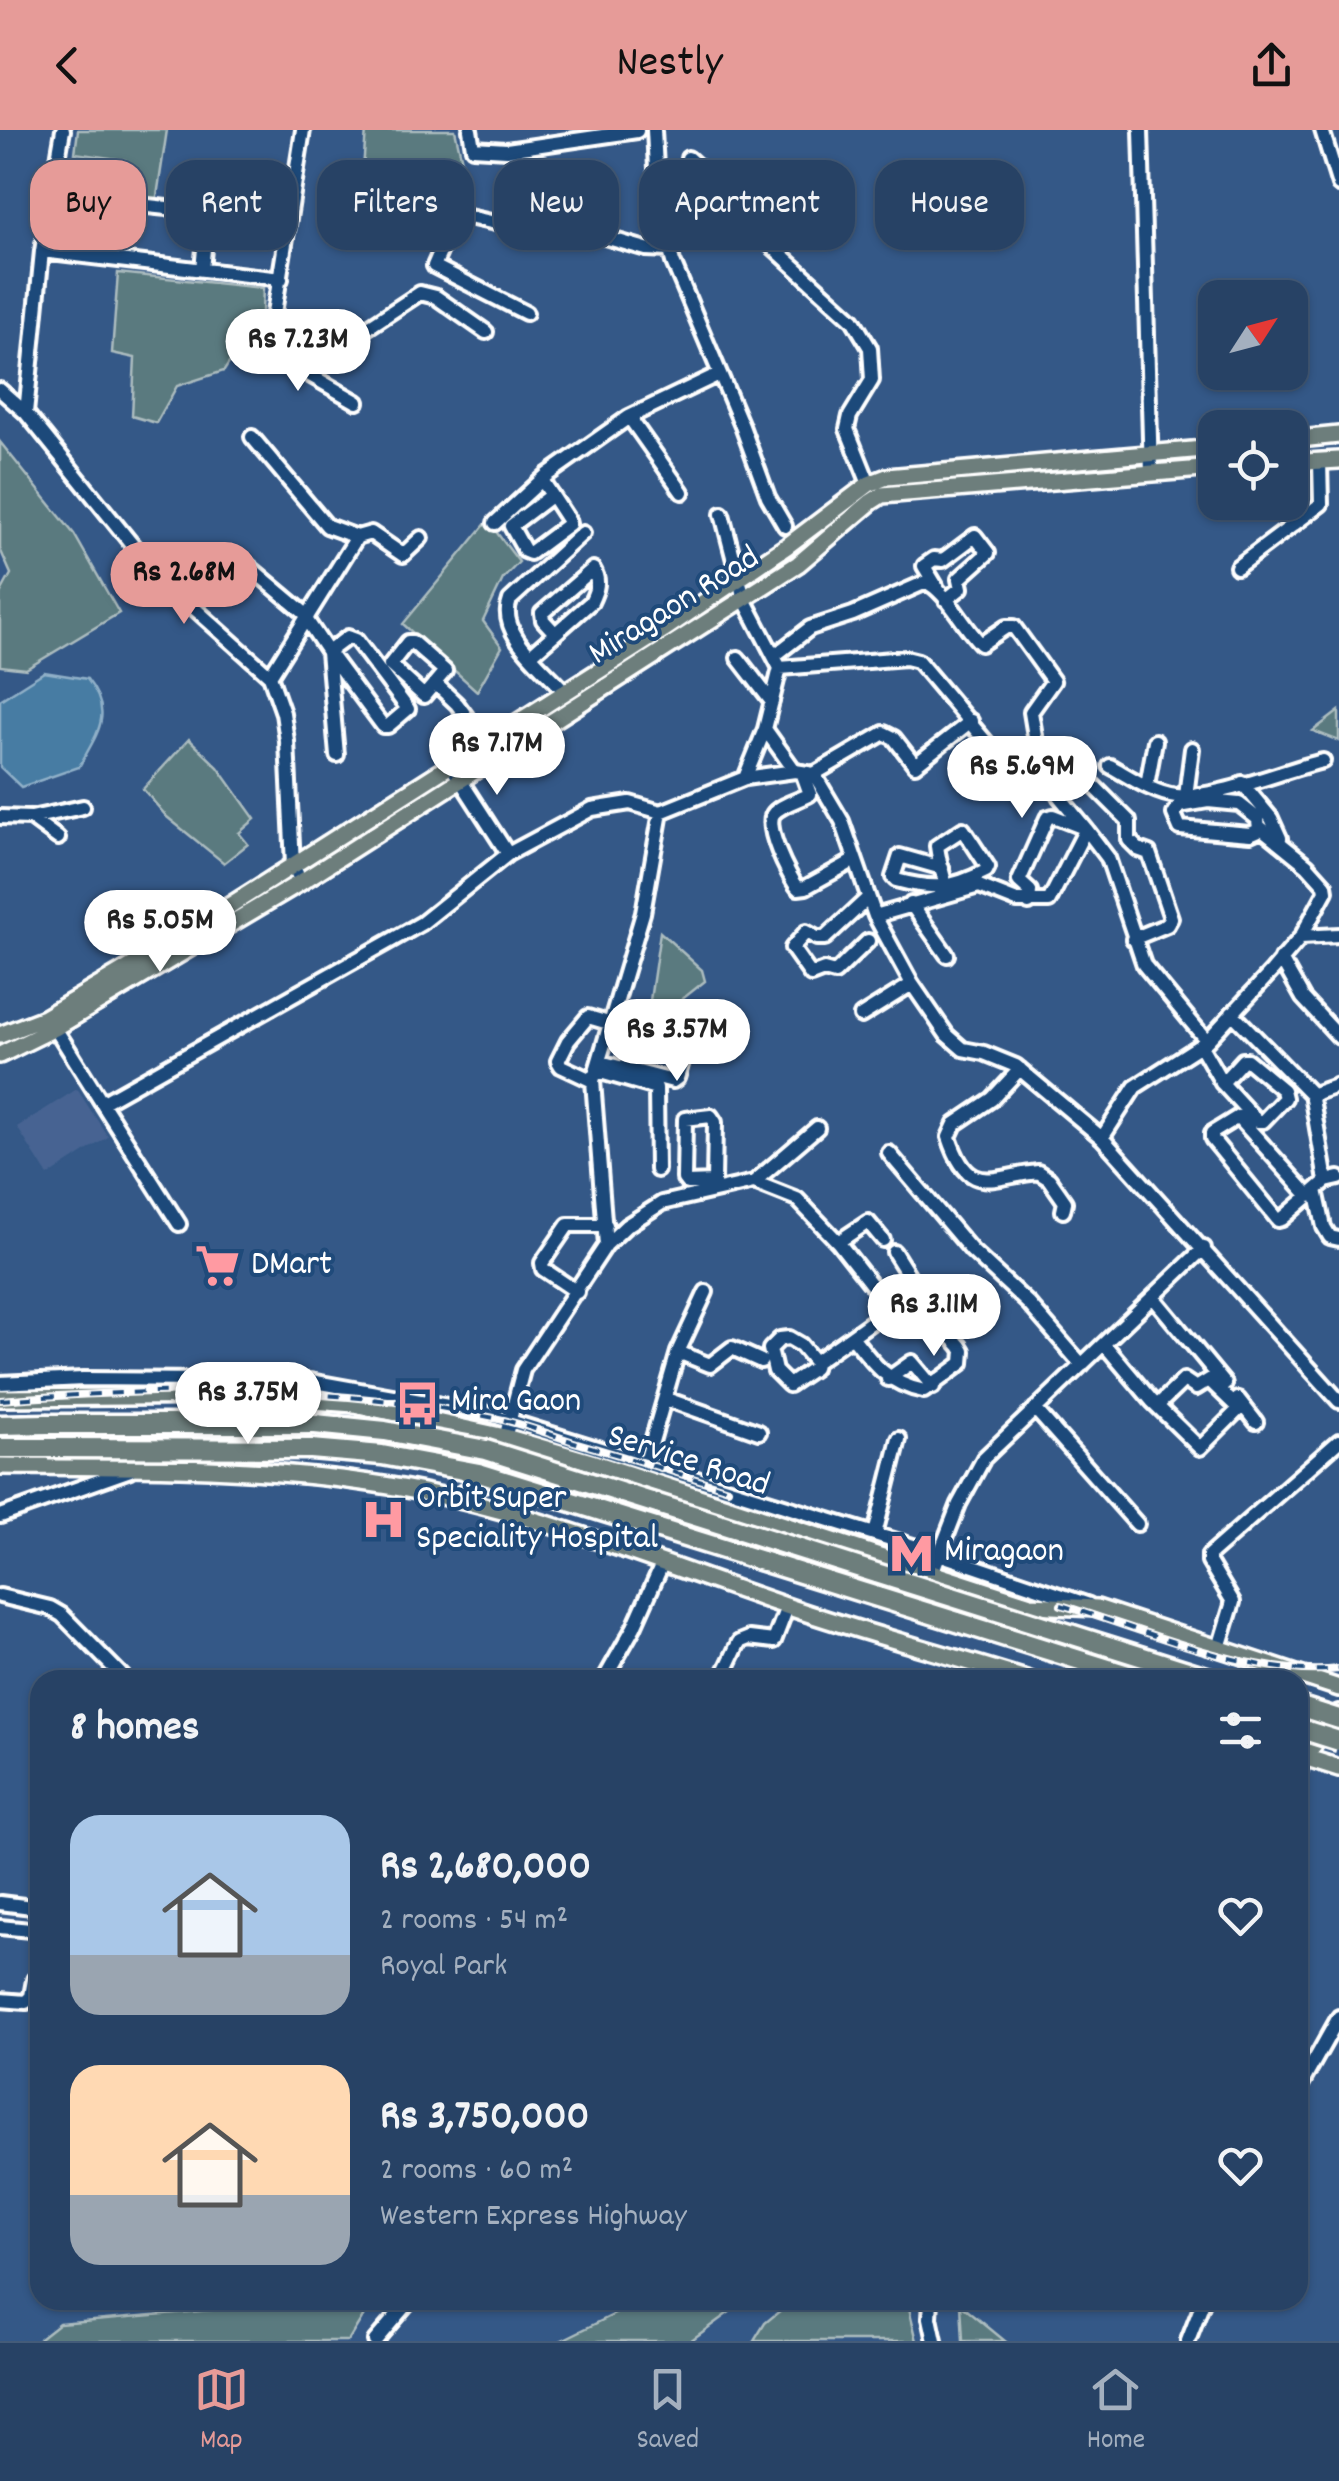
<!DOCTYPE html>
<html lang="en">
<head>
<meta charset="utf-8">
<style>
  :root { --surface:#274265; --page:#2f496b; --text:#f1f3f6; --muted:#a4b0bf; --line:#435b79; --accent:#e69b98 }
  body { margin:0; font-family:Dekko,sans-serif; background:var(--page); color:var(--text); height:100vh; display:flex; flex-direction:column; font-size:38px; white-space:nowrap }
  * { box-sizing:border-box; margin:0 }
  p { font-size:32px; color:var(--muted) }
  .icon { flex:none; width:55px; height:55px; fill:none; stroke:currentColor; stroke-width:2; stroke-linecap:round; stroke-linejoin:round }
  .map { position:relative; flex:1; overflow:hidden }
  .panel { position:absolute; left:30px; top:1540px; width:1278px; height:640px; display:flex; flex-direction:column; background:var(--surface); border-radius:30px; box-shadow:0 2px 8px #0004,0 0 0 2px var(--line) }
  .panel>* { flex:none }
  .banner { position:absolute; left:30px; top:30px; width:1280px; height:90px; display:flex; gap:20px }
  .needle { width:65px; rotate:54deg }
  .buttons { position:absolute; left:1198px; top:150px; display:grid; gap:20px }
  .buttons a { display:grid; place-items:center; width:110px; height:110px; border-radius:20px; background:var(--surface); box-shadow:0 2px 8px #0004,0 0 0 2px var(--line); font-size:50px }
  .price { position:absolute; translate:-50% -85px; padding:0 22px; border-radius:35px; background:#fff; color:#222; font-size:32px; line-height:65px; filter:drop-shadow(0 2px 5px #0008) }
  .price::after { content:''; position:absolute; left:50%; top:60px; width:30px; height:22px; margin-left:-15px; background:inherit; clip-path:polygon(0 0,100% 0,50% 100%) }
  .price.on { background:var(--accent); color:#111 }
  ul { padding:0; list-style:none }
  li { display:flex; align-items:center; gap:30px; height:250px; padding:0 40px }
  li span { display:grid; place-items:center; flex:none; width:280px; height:200px; border-radius:30px; color:#555 }
  li>.icon { margin-inline-start:auto }
  span .icon { width:120px; height:120px; fill:#fffc; stroke-width:1 }
  li b { font-size:42px }
  h2 { display:flex; justify-content:space-between; align-items:center; height:120px; padding:0 40px; font-size:42px }
  .pill { padding:0 35px; border-radius:30px; background:var(--surface); box-shadow:0 2px 8px #0004,0 0 0 2px var(--line); font-size:35px; line-height:90px }
  .pill.on { background:var(--accent); color:#111 }
  header { display:flex; justify-content:space-between; align-items:center; height:130px; padding:0 40px; background:var(--accent); color:#111; font-size:45px; font-weight:600 }
  .dock { display:flex; justify-content:space-around; align-items:center; height:140px; border-top:2px solid var(--line); background:var(--surface); font-size:28px; color:var(--muted) }
  .dock a { display:grid; justify-items:center; gap:5px }
  .dock .on { color:var(--accent) }
  .map>svg:first-child { display:block }
  .built { fill:#476492 }
  .green { fill:#5a7a7f; stroke:#acbcbf; stroke-width:2.5 }
  .water { fill:#467ca3; stroke:#90b0c8; stroke-width:2.5 }
  .lines { fill:none; stroke-linecap:round; stroke-linejoin:round }
  .minor-casing { stroke:#fff; stroke-width:20 }
  .major-casing { stroke:#fff; stroke-width:22 }
  .highway-casing { stroke:#fff; stroke-width:25 }
  .minor { stroke:#1f4a7a; stroke-width:12 }
  .major { stroke:#6d7e7c; stroke-width:15 }
  .highway { stroke:#6d7e7c; stroke-width:18 }
  .rail-casing { stroke:#fff; stroke-width:8 }
  .rail { stroke:#1f4a7a; stroke-width:4; stroke-dasharray:11; stroke-linecap:butt }
  .highway-bridge-casing { stroke:#fff; stroke-width:25; stroke-linecap:butt }
  .highway-bridge { stroke:#6d7e7c; stroke-width:18 }
  .labels { text-anchor:middle; dominant-baseline:central; stroke-width:8; stroke-linejoin:round; paint-order:stroke }
  .street-label { font-size:35px; fill:#fff; stroke:#1f4a7a }
  .poi-label { font-size:35px; fill:#fff; stroke:#1f4a7a; text-anchor:start }
</style>
</head>
<body>
<header><svg class="icon" aria-label="back" viewBox="0 0 24 24"><path d="M15 5l-7 7 7 7"/></svg>Nestly<svg class="icon" aria-label="share" viewBox="0 0 24 24"><path d="M12 15V3M7 8l5-5 5 5M5 13v7h14v-7"/></svg></header>
<div class="map">
<svg width="1339" height="2211" viewBox="0 0 1339 2211">
  <rect width="100%" height="100%" fill="#345887"/>
  <filter id="ink" filterUnits="userSpaceOnUse"><feTurbulence type="fractalNoise" baseFrequency=".01" numOctaves="2"/><feDisplacementMap in="SourceGraphic" scale="20" xChannelSelector="R" yChannelSelector="G"/><feConvolveMatrix kernelMatrix="1 2 1 2 8 2 1 2 1" color-interpolation-filters="sRGB"/></filter>
  <g filter="url(#ink)">
    <!-- built -->
    <path class="built" d="M77 959 108 1007 48 1046 17 997Z"/>
    <!-- green -->
    <path class="green" d="M78 0H167L156 73 120 68 125 30 75 23Z
      M366 0H455L465 44 416 36 415 61 362 53Z
      M118 143 263 158 262 182 224 241 177 256 156 293 132 286 135 228 112 223Z
      M0 312 74 404 119 483 26 539 0 536V464L11 444 0 419Z
      M488 391 519 432 503 449 483 491 502 517 477 561 403 494Z
      M1339 581V611L1313 601Z
      M189 609 218 637 255 689 239 703 248 714 224 733 167 687 143 659Z
      M660 802 702 840 705 851 660 887 648 884Z
      M327 2170H373L348 2211H36L59 2193Z
      M622 2170H746L690 2211H560L623 2180 628 2175Z
      M793 2170H907L917 2211H754L765 2193Z
      M961 2175 1005 2211H963Z"/>
    <!-- water -->
    <path class="water" d="M44 542 87 549C115 584 97 603 79 637L21 657 0 637V570Z"/>
    <g class="lines">
      <defs>
        <path id="minor" d="M303 0 268 221 357 272
          M470 0 473 18 507 20 637 1
          M654 0 658 77 673 132 742 296 768 367 785 396
          M1141 0 1151 342
          M1322 0 1339 55
          M688 28 710 48 730 78 853 190 870 218 872 250 850 286 847 299 869 354
          M42 121 281 149
          M109 129 116 77 120 73 204 82 207 87 202 140
          M526 183 434 136 455 88 464 86 500 94 587 102 646 119 670 120
          M269 211 296 224 346 199 364 200 420 163 436 167 486 202
          M0 260 26 283 155 443 270 546 283 583 287 611 293 735 301 752
          M26 283 42 121 63 0
          M629 287 719 244
          M252 307 327 396 357 407
          M542 350 568 390 569 394 530 423 525 421 511 396 552 365
          M722 384 744 469 780 538 765 599 795 641
          M495 393 547 345 629 287 682 362
          M246 434 308 486
          M1237 437 1321 374 1320 332
          M936 456 924 436 934 429 943 430 975 406 988 423 959 449 961 458 946 470
          M306 489 328 522 337 625
          M348 507 356 510 408 579 388 596H383L328 522Z
          M408 512H412L445 541 424 566 390 535Z
          M532 524 591 472C597 460 600 450 593 439L542 483 543 490 555 503
          M774 526 810 498 853 484 926 452C945 459 964 498 981 514L1006 497H1014L1053 551 1031 582 1037 618 1008 638 918 531 906 528 780 538
          M738 528 772 572
          M270 546 357 407 371 403 403 425 421 408
          M436 554 457 574 485 612
          M565 562C544 537 497 504 510 470L583 403
          M765 599 745 648 795 641 814 644 884 603 894 608 915 635 971 591
          M1110 636C1130 647 1153 663 1176 666 1213 670 1284 640 1323 631
          M455 642 508 724
          M802 642 810 664C800 670 782 674 774 683 763 695 789 747 798 758L806 757 855 730
          M814 644 842 691 875 786 912 854 947 905 963 919 984 923 1016 936 1102 1008 1339 1271
          M1242 653 1271 688 1280 708
          M1147 655 1155 611
          M1186 666 1192 619
          M1208 671 1239 674 1258 689 1259 700 1250 704 1180 698 1174 684 1179 676Z
          M0 687 31 688 58 708
          M31 688 83 677
          M1086 699 1059 666 1082 644 1129 691V710L1138 719 1149 723 1171 788 1167 795 1133 809
          M942 738 900 726 893 747 896 750C933 760 951 759 986 741L988 737 963 699 937 716C939 732 944 748 948 764
          M868 768 825 808H817L806 802 792 818 811 845 824 840 835 843 868 811
          M1029 773 1030 761 1019 751 1047 688 1053 686 1084 698
          M911 774 947 825
          M875 786 979 756 1017 771H1049L1086 699 1108 728 1144 835 1207 911
          M1301 807 1339 805
          M1281 829 1303 868 1339 907
          M1232 883 1313 966
          M861 886 912 854
          M55 898 102 973
          M1201 916 1222 953 1257 991H1263L1285 968 1283 960 1247 930H1243L1222 953
          M600 932 673 951 677 948 687 915 684 908 613 891
          M1020 939 992 969 955 994 949 1007C969 1068 990 1047 1038 1042L1049 1049 1065 1072 1063 1081
          M597 941 656 958 657 1040
          M593 951 561 936 558 931 568 911 588 887 612 894
          M1102 1008 1135 957 1207 911 1272 841 1301 807 1326 761 1325 755 1307 735 1260 697
          M889 1023 972 1121 1029 1174 1082 1235
          M1326 1051 1312 969 1316 963 1339 955
          M754 1052 817 998
          M1316 1060 1324 1097 1330 1107 1339 1109
          M714 1061V1052L715 992 711 986 685 989 684 1049 687 1053 714 1052
          M1309 1066 1238 987 1212 1003V1009L1278 1090 1282 1089 1326 1051 1339 1048
          M179 1094 102 973 422 793 508 724 592 679 630 673 661 682
          M838 1112 868 1092 883 1110
          M606 1115 626 1096 662 1073 754 1052 797 1069 838 1112 903 1195 913 1196 932 1185 960 1216 963 1221 962 1233 924 1261C888 1254 873 1234 852 1206L915 1161 917 1159 894 1122
          M577 1162 543 1139 542 1133 568 1095H606
          M1153 1167 1225 1254
          M789 1208 801 1215 815 1232 814 1238 789 1255 775 1241 770 1219 780 1209Z
          M1104 1214 1152 1271 1200 1318 1239 1279 1209 1250 1196 1258 1184 1250 1157 1276
          M678 1222 710 1235 732 1218 761 1231
          M815 1232 852 1206
          M888 1249 912 1232 933 1257
          M0 1253 83 1249 310 1251 481 1282 939 1424 1089 1475
          M666 1269 759 1302
          M1238 1269 1256 1292
          M1035 1279 1137 1394
          M503 1316 523 1240 606 1115 593 951 643 783 661 682 745 648
          M646 1332 678 1222 706 1162
          M450 1368 486 1353 500 1333 501 1355 522 1376 529 1389
          M0 1386 130 1340
          M875 1404 899 1309
          M932 1443 959 1374 984 1328 1204 1118
          M0 1466 50 1478 62 1485 126 1550
          M1219 1518 1233 1472 1209 1432V1425L1339 1311
          M604 1550 634 1497 663 1432
          M721 1550 739 1512 749 1508 774 1511 787 1477
          M1298 1646 1304 1627
          M0 1773 40 1778
          M0 1797 40 1801
          M0 1870 26 1872 31 1866 34 1850 40 1848
          M1298 1960 1339 1887
          M931 2170 930 2188 935 2211
          M375 2211 410 2170
          M1188 2211 1204 2170"/>
        <path id="major" d="M1290 310 1339 305
          M1290 333 1339 330
          M0 905 44 888 171 813 663 500 787 416 869 354 887 347 1215 318
          M0 925 55 898 301 752 798 434 871 372 882 365 1215 338
          M0 1268 245 1266 354 1274 505 1307 591 1332 1030 1475 1097 1478 1339 1558
          M0 1336C124 1337 247 1335 370 1353 513 1373 647 1429 783 1475 863 1503 947 1524 1029 1550
          M1298 1625 1339 1638
          M1304 1627 1339 1583"/>
        <path id="highway" d="M0 1295 47 1294
          M0 1318H48"/>
      </defs>
      <!-- minor casing -->
      <use href="#minor" class="minor-casing"/>
      <!-- major casing -->
      <use href="#major" class="major-casing"/>
      <!-- highway casing -->
      <use href="#highway" class="highway-casing"/>
      <!-- minor -->
      <use href="#minor" class="minor"/>
      <!-- major -->
      <use href="#major" class="major"/>
      <!-- highway -->
      <use href="#highway" class="highway"/>
      <defs>
        <path id="rail" d="M0 1270C164 1258 332 1254 494 1288 521 1293 548 1304 574 1312 626 1327 677 1343 728 1359
          M1061 1475C1142 1499 1255 1549 1339 1539"/>
      </defs>
      <!-- rail casing -->
      <use href="#rail" class="rail-casing"/>
      <!-- rail -->
      <use href="#rail" class="rail"/>
      <defs>
        <path id="highway-bridge" d="M47 1294H315L385 1301 486 1320 1216 1550
          M48 1318 311 1319 382 1325 479 1343 1144 1550
          M1298 1576 1339 1589
          M1298 1598 1339 1611"/>
      </defs>
      <!-- highway-bridge casing -->
      <use href="#highway-bridge" class="highway-bridge-casing"/>
      <!-- highway-bridge -->
      <use href="#highway-bridge" class="highway-bridge"/>
    </g>
  </g>
  <!-- icons -->
  <defs>
    <symbol id="supermarket-bare" viewBox="-9 -9 18 18"><path d="M-6-5.5h2.5l.6 2H6L4.5 2H-2.5L-4.4-4H-6ZM-1.5 3.2a1.3 1.3 0 1 0 .1 0ZM3 3.2a1.3 1.3 0 1 0 .1 0Z" fill="#ff9aa2" stroke="#1f4a7a" stroke-width="2.5" paint-order="stroke"/></symbol>
    <symbol id="bus-bare" viewBox="-9 -9 18 18"><path d="M-5-6H5V4H4V6H2V4H-2V6H-4V4H-5ZM-3.5-4V0h7V-4ZM-3.5 1.2v1.5H-2V1.2ZM2 1.2v1.5H3.5V1.2Z" fill="#ff9aa2" stroke="#1f4a7a" stroke-width="2.5" paint-order="stroke"/></symbol>
    <symbol id="hospital-bare" viewBox="-9 -9 18 18"><path d="M-5-5h3v3.5h4V-5h3V5h-3V1.5h-4V5h-3Z" fill="#ff9aa2" stroke="#1f4a7a" stroke-width="2.5" paint-order="stroke"/></symbol>
    <symbol id="metro-bare" viewBox="-9 -9 18 18"><path d="M-5.5 5V-5H-3L0 0L3-5H5.5V5H3V-.5L0 4L-3-.5V5Z" fill="#ff9aa2" stroke="#1f4a7a" stroke-width="2.5" paint-order="stroke"/></symbol>
  </defs>
  <g fill-rule="evenodd">
    <use href="#supermarket-bare" x="186" y="1104" width="63" height="63"/>
    <use href="#bus-bare" x="386" y="1242" width="63" height="63"/>
    <use href="#hospital-bare" x="352" y="1358" width="63" height="63"/>
    <use href="#metro-bare" x="880" y="1392" width="63" height="63"/>
  </g>
  <g class="labels">
    <!-- street labels -->
    <g class="street-label">
      <text transform="translate(675 477) rotate(-32)">Miragaon Road</text>
      <text transform="translate(688 1332) rotate(18)">Service Road</text>
    </g>
    <!-- poi labels -->
    <g class="poi-label">
      <text x="251" y="1136">DMart</text>
      <text x="451" y="1273">Mira Gaon</text>
      <text x="416" y="1370">Orbit Super<tspan x="416" dy="40">Speciality Hospital</tspan></text>
      <text x="944" y="1423">Miragaon</text>
    </g>
  </g>
</svg>
<div class="buttons">
<a><svg class="needle" viewBox="-14 -14 28 28"><path d="M0-13l5 13h-10z" fill="#e53935"/><path d="M0 13l5-13h-10z" fill="#a4b0bf"/></svg></a>
<a><svg class="icon" aria-label="locate" viewBox="0 0 24 24"><circle cx="12" cy="12" r="6"/><path d="M12 2v4M12 18v4M2 12h4M18 12h4"/></svg></a>
</div>
<b class="price" style="left:298px;top:264px">Rs 7.23M</b>
<b class="price on" style="left:184px;top:497px">Rs 2.68M</b>
<b class="price" style="left:497px;top:668px">Rs 7.17M</b>
<b class="price" style="left:1022px;top:691px">Rs 5.69M</b>
<b class="price" style="left:160px;top:845px">Rs 5.05M</b>
<b class="price" style="left:677px;top:954px">Rs 3.57M</b>
<b class="price" style="left:934px;top:1229px">Rs 3.11M</b>
<b class="price" style="left:248px;top:1317px">Rs 3.75M</b>
<div class="banner">
<a class="pill on">Buy</a>
<a class="pill">Rent</a>
<a class="pill">Filters</a>
<a class="pill">New</a>
<a class="pill">Apartment</a>
<a class="pill">House</a>
</div>
<section class="panel">
<h2>8 homes<svg class="icon" aria-label="filters" viewBox="0 0 24 24"><path d="M4 7h16M4 17h16"/><circle cx="9" cy="7" r="2"/><circle cx="15" cy="17" r="2"/></svg></h2>
<ul>
<li><span style="background:linear-gradient(#a9c7e8 70%,#9aa5b1 0)"><svg class="icon" aria-label="home" viewBox="0 0 24 24"><path d="M3 11l9-7 9 7M6 9v11h12V9"/></svg></span><div><b>Rs 2,680,000</b><p>2 rooms · 54 m²</p><p>Royal Park</p></div><svg class="icon" aria-label="heart" viewBox="0 0 24 24"><path d="M12 20l-8-8c-3-5 5-10 8-4 3-6 11-1 8 4z"/></svg></li>
<li><span style="background:linear-gradient(#ffd9b3 65%,#9aa5b1 0)"><svg class="icon" aria-label="home" viewBox="0 0 24 24"><path d="M3 11l9-7 9 7M6 9v11h12V9"/></svg></span><div><b>Rs 3,750,000</b><p>2 rooms · 60 m²</p><p>Western Express Highway</p></div><svg class="icon" aria-label="heart" viewBox="0 0 24 24"><path d="M12 20l-8-8c-3-5 5-10 8-4 3-6 11-1 8 4z"/></svg></li>
</ul>
</section>
</div>
<nav class="dock">
<a class="on"><svg class="icon" aria-label="map" viewBox="0 0 24 24"><path d="M3 6l6-2 6 2 6-2v14l-6 2-6-2-6 2zM9 4v14M15 6v14"/></svg>Map</a>
<a><svg class="icon" aria-label="saved" viewBox="0 0 24 24"><path d="M7 4h10v16l-5-4-5 4z"/></svg>Saved</a>
<a><svg class="icon" aria-label="home" viewBox="0 0 24 24"><path d="M3 11l9-7 9 7M6 9v11h12V9"/></svg>Home</a>
</nav>
</body>
</html>
